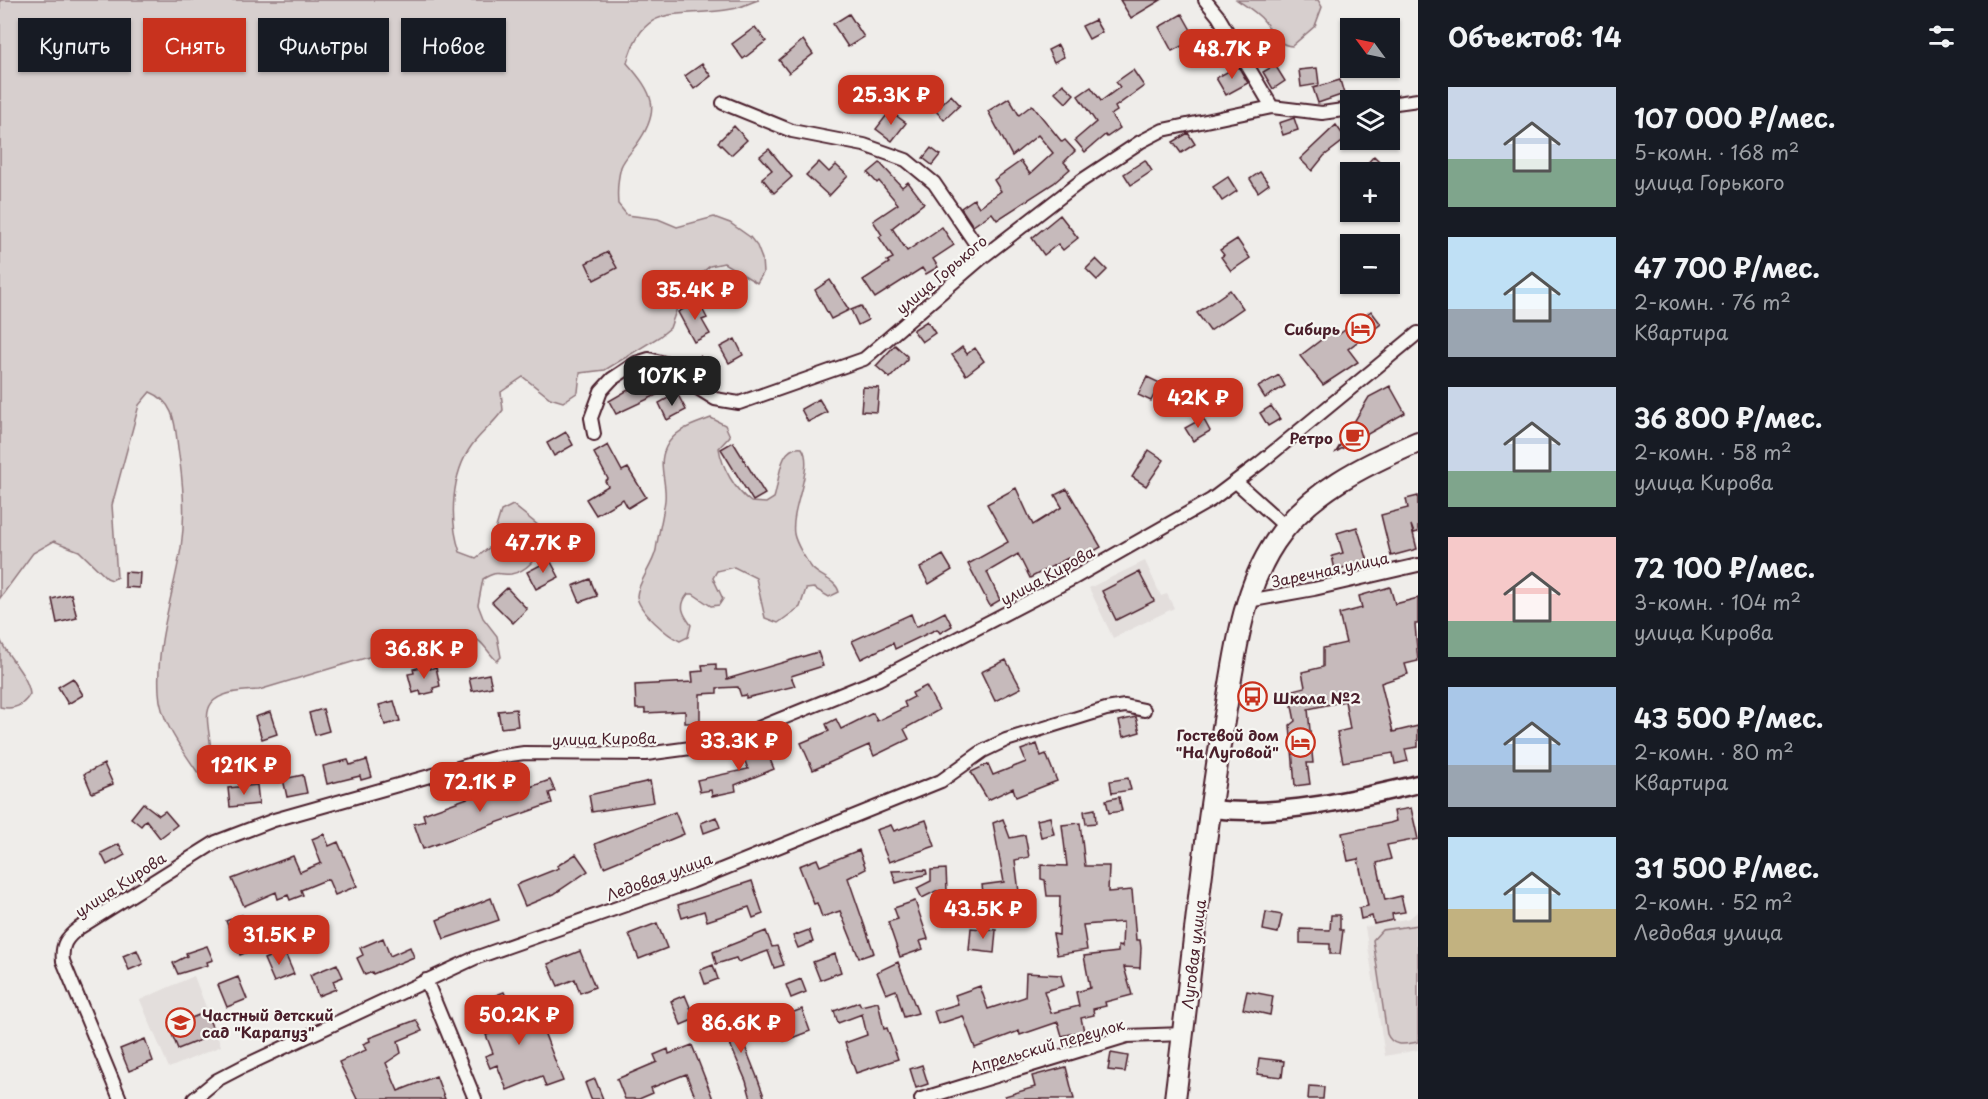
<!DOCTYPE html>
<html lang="ru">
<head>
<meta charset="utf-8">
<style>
  :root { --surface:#171b24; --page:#20242c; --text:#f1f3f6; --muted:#9ea1a6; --accent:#c8321e }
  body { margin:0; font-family:"Playpen Sans",sans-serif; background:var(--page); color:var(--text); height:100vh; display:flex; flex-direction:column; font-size:22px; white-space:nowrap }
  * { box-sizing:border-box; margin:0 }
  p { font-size:20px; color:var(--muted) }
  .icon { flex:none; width:33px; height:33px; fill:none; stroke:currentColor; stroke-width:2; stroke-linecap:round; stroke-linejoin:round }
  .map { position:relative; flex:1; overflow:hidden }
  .sheet { display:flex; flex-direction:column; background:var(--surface); width:570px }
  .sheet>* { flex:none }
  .guide { position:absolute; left:18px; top:18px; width:570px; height:54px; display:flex; gap:12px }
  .needle { width:39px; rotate:303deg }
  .tools { position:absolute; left:1340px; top:18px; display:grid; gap:12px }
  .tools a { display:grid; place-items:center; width:60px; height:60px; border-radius:0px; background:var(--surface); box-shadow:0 2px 4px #0004; font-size:30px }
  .price { position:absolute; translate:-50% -51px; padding:0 14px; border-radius:12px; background:var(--accent); color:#fff; font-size:20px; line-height:39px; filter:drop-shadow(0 2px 3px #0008) }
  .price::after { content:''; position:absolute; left:50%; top:36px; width:18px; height:14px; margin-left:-9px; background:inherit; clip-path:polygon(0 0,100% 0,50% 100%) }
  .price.current { background:#222; color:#fff }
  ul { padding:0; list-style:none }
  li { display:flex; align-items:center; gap:18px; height:150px; padding:0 30px }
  li span { display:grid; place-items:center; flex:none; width:168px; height:120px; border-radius:0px; color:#555 }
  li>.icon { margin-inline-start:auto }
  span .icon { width:72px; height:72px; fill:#fffc; stroke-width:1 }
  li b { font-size:26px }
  h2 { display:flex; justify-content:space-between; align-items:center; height:72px; padding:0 30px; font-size:26px }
  .tag { padding:0 21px; border-radius:0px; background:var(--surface); box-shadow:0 2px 4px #0004; font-size:21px; line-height:54px }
  .tag.current { background:var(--accent); color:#fff }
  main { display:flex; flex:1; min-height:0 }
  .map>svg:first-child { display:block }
  .built { fill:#e3dedc }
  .green { fill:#d7cfce; stroke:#90777c; stroke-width:1.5 }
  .building { fill:#c6babb; stroke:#4a1f2b; stroke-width:1.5 }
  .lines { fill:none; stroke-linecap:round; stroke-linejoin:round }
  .street-casing { stroke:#4a1f2b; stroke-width:16 }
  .secondary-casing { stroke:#4a1f2b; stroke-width:21 }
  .primary-casing { stroke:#4a1f2b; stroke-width:24 }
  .street { stroke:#f6f6f2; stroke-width:12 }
  .secondary { stroke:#f6f6f2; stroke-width:16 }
  .primary { stroke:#f6f6f2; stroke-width:20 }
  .labels { text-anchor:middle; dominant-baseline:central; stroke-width:4.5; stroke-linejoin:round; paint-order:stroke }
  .street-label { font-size:15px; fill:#4a1f2b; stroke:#f6f6f2 }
  .poi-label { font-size:15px; font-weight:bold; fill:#4a1f2b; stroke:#f6f6f2; text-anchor:end }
</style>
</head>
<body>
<main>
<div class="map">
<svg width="1418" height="1099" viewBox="0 0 1418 1099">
  <rect width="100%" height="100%" fill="#efedea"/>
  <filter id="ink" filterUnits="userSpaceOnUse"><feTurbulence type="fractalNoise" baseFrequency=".0167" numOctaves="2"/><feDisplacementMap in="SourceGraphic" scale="12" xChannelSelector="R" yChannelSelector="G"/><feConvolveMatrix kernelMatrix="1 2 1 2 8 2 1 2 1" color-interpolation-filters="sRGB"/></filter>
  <g filter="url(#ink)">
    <!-- built -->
    <path class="built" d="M1145 561 1161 596 1167 594 1174 608 1113 638 1089 588Z
      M1418 911V1050L1385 1056 1365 927 1410 918Z
      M194 976 221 1046 169 1068 140 1000Z"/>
    <!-- green -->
    <path class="green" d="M0 0H759C750 2 741 8 732 9 676 19 644 0 627 63 653 93 662 109 637 144 632 151 624 159 621 167 618 178 617 192 618 204L627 215 658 219 677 227 714 217 730 223 750 237 757 246 762 259 763 273 757 283 724 263 710 266 703 272 694 292 677 308 670 328 659 337 605 370 580 373 578 392 563 402 550 398 523 377 501 392 503 410C494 423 481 433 472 445 451 474 449 520 460 552L476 558 490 547 501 511 513 505 539 526 545 540C539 555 529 571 511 574 497 576 500 569 483 579L478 605 483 618 497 636 501 657 497 661C486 651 483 639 468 636L412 644 259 690C178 692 219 727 210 774L198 773C182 749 160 721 159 692 156 642 173 596 181 548 186 514 183 482 178 448 175 425 175 402 150 392L139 405 112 505 117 577 112 580 107 578 79 551 54 541 33 553 0 598Z
      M1237 0H1318L1322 7 1315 26 1292 46C1276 45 1273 32 1264 21 1257 12 1246 6 1237 0Z
      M711 418 725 425 730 436 719 448C722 468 735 490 751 502L766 503 774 498C780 481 778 445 802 448 815 467 790 509 794 534 796 544 806 560 812 568 820 577 836 580 839 592L829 597 814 588 806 589 800 607 778 623 765 618 756 578 734 567 717 571 713 578 723 599 719 605 711 606 693 594H688C678 606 683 614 691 625L688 637 680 641C668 636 638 611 637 596 637 584 653 565 656 550 658 534 663 517 665 500 667 481 657 465 666 447 675 429 693 425 711 418Z
      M0 639C8 659 27 673 30 694 23 706 14 710 0 707Z
      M1418 925V1042C1405 1044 1393 1048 1387 1034L1373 940 1382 930Z"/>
    <!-- building -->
    <path class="building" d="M1120 0H1161L1131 18Z
      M849 14 864 37 848 47 833 24Z
      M1182 14 1196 39 1172 51 1159 27Z
      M1095 20 1102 32 1089 39 1082 26Z
      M755 27 766 41 743 59 732 44Z
      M803 40 813 54 789 73 779 60Z
      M1058 45 1064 57 1054 62 1048 50Z
      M702 64 711 76 694 89 685 76Z
      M1275 65 1285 81 1273 89 1263 72Z
      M1238 66 1248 83 1226 95 1216 78Z
      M1317 68 1319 84 1301 87 1299 70Z
      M1133 70 1144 86 1115 107 1117 111 1111 115 1120 128 1107 137 1105 135 1085 152 1075 140 1096 122 1078 96 1091 87 1101 101 1120 87 1116 82Z
      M872 78 880 91 860 105 851 92Z
      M1340 80 1344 94 1318 103 1313 88Z
      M1063 84 1074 94 1066 103 1055 92Z
      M951 95 960 105 944 120 935 110Z
      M1009 98 1019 115 1032 105 1062 142 1065 140 1075 151 1064 162 1070 169 1054 183 997 220 992 213 973 226 961 208 974 199 979 207 1001 191 994 180 1021 161 1030 174 1053 153 1038 135 1012 156 988 111Z
      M890 111 906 123 892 141 876 129Z
      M1294 118 1298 130 1283 135 1279 123Z
      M1336 125 1346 139 1324 156 1312 171 1300 159Z
      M734 126 747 140 731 155 718 142Z
      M1188 133 1195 144 1181 153 1173 142Z
      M931 148 940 155 932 165 923 158Z
      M769 149 792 177 774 193 762 178 772 170 760 156Z
      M1374 156 1390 172H1372L1365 166Z
      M1145 160 1152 171 1131 185 1124 174Z
      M819 162 829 172 836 165 848 176 829 196 806 175Z
      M880 163 902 187 908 182 924 203 892 228 907 251 942 227 954 245 933 259 938 267 926 274 922 268 875 298 863 280 889 263 887 261 893 258 879 237 882 235 873 221 898 204 879 181 877 183 868 173Z
      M1260 172 1269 184 1258 192 1250 179Z
      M1228 177 1237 191 1222 201 1213 187Z
      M1060 215 1078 238 1063 250 1058 244 1044 255 1032 238Z
      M1237 239 1250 258 1231 271 1221 257 1224 255 1220 250Z
      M608 252 617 268 594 280 586 263Z
      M1096 259 1107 270 1097 280 1086 269Z
      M830 280 849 310 831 319 815 290Z
      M1230 290 1243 308 1210 331 1197 313Z
      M698 301 707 318 702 320 710 334 694 342 678 312Z
      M861 306 868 320 858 325 851 310Z
      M1371 311 1381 324 1348 349 1358 362 1323 385 1300 356 1334 330 1338 335Z
      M927 321 935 333 922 342 913 330Z
      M735 339 743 355 729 363 720 347Z
      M895 345 907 356V360L890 378 876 366Z
      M962 347 967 354 975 348 984 361 966 375 952 355Z
      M700 356 708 366 697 374 690 364Z
      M654 375 663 392 616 414 609 401Z
      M1279 375 1285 386 1265 398 1258 387Z
      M1147 377 1160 383 1151 401 1138 395Z
      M1390 386 1405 413 1336 452 1369 397Z
      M863 387 879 388 877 412 861 411Z
      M677 393 686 410 667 420 659 403Z
      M819 399 827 412 808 422 801 409Z
      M1271 406 1280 419 1268 426 1260 413Z
      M1203 418 1210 431 1193 441 1185 428Z
      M566 432 573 445 554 456 547 443Z
      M733 442 765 494 753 501 721 449Z
      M608 445 622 471 628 468 646 497 628 508 623 499 596 515 586 499 608 486 605 481 608 479 594 453Z
      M1149 450 1164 460 1146 486 1132 477Z
      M1016 488 1033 525 1062 507 1055 495 1067 489 1101 547 1072 564 1068 558 1030 578 1018 554 987 572 1000 600 990 606 968 564 1008 542 987 504Z
      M1418 496V532L1414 533 1411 525 1417 549 1391 556 1381 515 1408 508 1406 499Z
      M1357 527 1368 561 1335 570 1332 556 1343 553 1337 533Z
      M943 555 952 570 929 584 920 568Z
      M550 560 559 577 536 589 527 572Z
      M125 572 140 573 139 588 125 587Z
      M1139 572 1154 601 1116 620 1102 591Z
      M590 579 597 596 580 602 573 586Z
      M1390 587 1395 604 1418 598V624H1415L1418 661 1405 664 1408 674 1381 683 1393 732 1418 726V747L1405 749 1408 761 1395 764 1393 753 1343 762 1337 732 1350 729 1345 701 1308 709 1313 763H1307L1310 784 1295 786 1290 725 1295 721 1289 691 1305 687 1302 672 1323 667V648L1346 643 1339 614 1362 608 1359 596Z
      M507 588 527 609 513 623 492 602Z
      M71 594 77 618 57 623 52 599Z
      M945 612 952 626 940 633 937 629 895 649 893 643 861 659 852 641 911 614 916 627Z
      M818 652 823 666 791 676 795 686 746 698V695L741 696 738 687 717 688V693L700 694V723H685V711L645 713V709H636L635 685 693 682 692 672 703 671 702 665 716 664V670H726L727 679Z
      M1006 660 1021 688 995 701 981 672Z
      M429 665 430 669 436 667 440 686 433 688 434 692 421 695 420 691 413 693 408 674 414 673 413 669Z
      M489 674 492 687 472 691 469 678Z
      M73 678 83 695 68 704 58 687Z
      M926 686 939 710 904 729 909 739 874 756 869 745 813 770 801 743 829 731 826 724 836 719 841 729 873 713 877 721 906 707 904 702 914 697 912 693Z
      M394 701 400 721 385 725 379 705Z
      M323 709 329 731 315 735 309 713Z
      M516 709 518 726 501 728 498 711Z
      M270 712 277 734 262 739 255 717Z
      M1136 717 1140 732 1123 737 1119 721Z
      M763 742 774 769 735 785 736 791 712 796 711 790 700 792 697 780 748 769 741 751Z
      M1037 744 1041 756 1046 754 1057 781 1016 797 1013 788 988 800 971 772 988 764 993 775 1026 762 1021 750Z
      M348 760 350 765 367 760 372 777 361 780 360 776 327 784 323 766Z
      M104 764 113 784 92 793 84 774Z
      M303 775 307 793 287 797 283 779Z
      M1128 778 1131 790 1112 793 1110 781Z
      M550 780 555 791 549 793 552 803 423 849 414 824 425 821 423 814 498 787 500 795 509 792 510 794Z
      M650 781 654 802 592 812 589 795Z
      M257 785 259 804 230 807 228 788Z
      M1119 797 1122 811 1109 813 1106 800Z
      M143 803 159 815 165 811 177 825 160 838 146 820 141 826 131 818Z
      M1411 808 1418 839 1387 845 1391 859 1377 863 1385 900 1401 896 1405 912 1392 914 1393 920 1374 924 1372 916 1361 919 1359 908 1368 906 1358 859 1348 861 1342 833 1390 823 1396 821 1394 811Z
      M1095 809 1096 823 1086 824 1084 811Z
      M675 812 684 834 604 867 595 844Z
      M716 817 720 827 704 833 701 823Z
      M1050 817 1054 834 1041 837 1037 820Z
      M1003 819 1010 838 1025 835 1029 857 1015 860 1021 908 986 913 982 885 1004 882 993 823Z
      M926 820 935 846 889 862 876 830 891 825 894 831Z
      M1080 823 1085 866H1109L1108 892 1132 890 1136 940H1140L1141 948 1140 968 1124 967 1132 995 1105 1002 1106 1006 1093 1009 1094 1015 1081 1018 1084 1031 1062 1036 1058 1022 1020 1035 1019 1031 975 1048 963 1016 938 1024 934 1011 958 1004 955 995 980 986 988 1009 1025 997 1026 973 1061 975 1064 986 1044 991 1051 1013 1079 1006 1076 992 1090 988 1084 956 1118 952V946L1122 947 1123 922 1083 925 1087 950 1057 955 1053 934 1059 935 1060 896H1047L1045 880 1041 879V865L1067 866 1062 825Z
      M324 834 329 846 338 842 357 886 335 895 328 879 301 890 303 895 290 900 288 895 278 899 276 892 244 906 232 879 293 856 300 872 321 863 312 839Z
      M119 844 125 855 107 865 101 853Z
      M859 850 866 869 848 878 874 953 859 958 840 911 822 917 817 903 814 904 799 866 817 859 820 866Z
      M576 854 588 871 554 894 525 906 516 885 559 868 557 866Z
      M946 869 947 891H936L922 898 917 888 931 881V870Z
      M926 870 927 874 896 883 892 871Z
      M752 881 763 914 753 918 749 907 707 921 704 911 682 918 678 905Z
      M491 898 499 920 444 939 437 920Z
      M915 901 928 939 920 941 923 949 900 957 888 922 898 919 894 908Z
      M1266 912 1282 915 1278 933 1263 930Z
      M242 915 251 936 260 932 265 945 240 955 226 921Z
      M1331 915H1340V930H1343L1340 954H1330V944L1300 943V929L1330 930Z
      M657 923 667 948 639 959 629 934Z
      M971 928 996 930 994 953 969 950Z
      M809 930 813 942 798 948 793 936Z
      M766 931 772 947 777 946 784 965 774 968 768 951 738 962 736 958 716 964 713 952Z
      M383 938 390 956 410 947 414 957 373 974 372 972 365 975 357 958 363 955 360 948Z
      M207 946 213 960 207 962 208 965 178 974 173 963 187 956 186 953Z
      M137 950 143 964 129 970 123 956Z
      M284 951 294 974 274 982 264 959Z
      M580 951 595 987 580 993 575 979 558 986 548 964Z
      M835 954 841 972 820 980 813 962Z
      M898 962 918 1013 904 1017 896 990 886 994 877 972Z
      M337 964 343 977 333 981 336 989 318 996 310 975Z
      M713 965 718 979 705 984 700 970Z
      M238 977 247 999 227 1007 218 985Z
      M801 979 806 992 791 998 786 985Z
      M1247 991 1273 996 1270 1015 1243 1009Z
      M504 992 517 1021 537 1014 563 1081 546 1087 542 1076 507 1090 497 1065 490 1068 485 1056 493 1053 486 1035 494 1032 481 1001Z
      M685 995 695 1019 681 1025 671 1001Z
      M859 1002 861 1006 878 1002 884 1029 887 1028 898 1059 856 1073 845 1043 867 1035 862 1014 838 1023 834 1011Z
      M730 1009 757 1077 765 1099H751L746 1081 717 1014Z
      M802 1009 810 1031 784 1041 775 1019Z
      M206 1012 215 1034 178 1049 169 1027Z
      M416 1020 422 1031 398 1041 401 1053 386 1063 398 1091 436 1076 445 1099H357L339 1062 366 1050 363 1044 370 1041 369 1038Z
      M145 1039 153 1061 129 1071 120 1049Z
      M692 1045 713 1099H696L686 1074 651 1088 653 1093 639 1099H625L617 1079 657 1062 654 1055 668 1049 669 1054Z
      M1111 1053 1128 1056 1125 1072 1108 1070Z
      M1259 1058 1284 1061 1282 1077 1257 1074Z
      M922 1065 928 1084 916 1088 910 1069Z
      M1066 1067 1074 1099H1005V1096L1035 1087 1032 1076Z
      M595 1079 603 1099H591L585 1083Z
      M1309 1086 1324 1087 1323 1099H1308Z"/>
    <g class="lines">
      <defs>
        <path id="street" d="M1205 0 1218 16 1272 107
          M723 103 792 131 864 145 906 160 934 183 984 256
          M1389 104 1418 100
          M594 434 591 418 601 391 612 379 636 363 649 359 668 364 686 381 715 399 739 403 864 359 984 256 1081 181 1140 142 1163 130 1272 107 1322 113 1350 109
          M1236 482 1286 527
          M1248 601 1314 589 1418 565
          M426 980 475 1099
          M120 1099 63 961C61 945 66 938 79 928L216 842 274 820 497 757 524 753 646 754 706 746 734 738 879 679 1072 579 1211 500 1260 463 1418 333
          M194 1099 217 1080 242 1067 475 958 691 882 941 781 983 751 1006 740 1106 709 1125 706 1144 710
          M921 1099 1127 1036 1184 1034"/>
        <path id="secondary" d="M1211 809C1281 817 1350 800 1418 784"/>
        <path id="primary" d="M1175 1099C1191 971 1203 843 1225 715 1235 657 1241 593 1275 542 1308 492 1364 465 1418 442"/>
      </defs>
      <!-- street casing -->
      <use href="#street" class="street-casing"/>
      <!-- secondary casing -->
      <use href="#secondary" class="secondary-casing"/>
      <!-- primary casing -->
      <use href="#primary" class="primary-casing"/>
      <!-- street -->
      <use href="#street" class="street"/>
      <!-- secondary -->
      <use href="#secondary" class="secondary"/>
      <!-- primary -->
      <use href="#primary" class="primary"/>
    </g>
  </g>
  <!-- icons -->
  <defs>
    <symbol id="hotel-ring" viewBox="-11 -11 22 22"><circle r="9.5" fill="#f6f6f2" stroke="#c8321e" stroke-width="1.5"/><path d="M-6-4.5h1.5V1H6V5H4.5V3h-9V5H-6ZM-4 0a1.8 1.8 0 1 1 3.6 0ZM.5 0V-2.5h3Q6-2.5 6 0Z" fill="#c8321e"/></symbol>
    <symbol id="cafe-ring" viewBox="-11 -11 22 22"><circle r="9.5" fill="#f6f6f2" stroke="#c8321e" stroke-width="1.5"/><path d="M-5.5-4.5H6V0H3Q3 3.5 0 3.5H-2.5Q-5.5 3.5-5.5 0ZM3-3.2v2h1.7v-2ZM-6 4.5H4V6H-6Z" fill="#c8321e"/></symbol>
    <symbol id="bus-ring" viewBox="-11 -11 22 22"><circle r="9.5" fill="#f6f6f2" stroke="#c8321e" stroke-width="1.5"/><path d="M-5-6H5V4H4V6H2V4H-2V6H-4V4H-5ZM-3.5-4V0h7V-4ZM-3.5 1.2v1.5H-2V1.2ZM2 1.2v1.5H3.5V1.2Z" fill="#c8321e"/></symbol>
    <symbol id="school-ring" viewBox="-11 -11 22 22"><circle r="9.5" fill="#f6f6f2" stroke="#c8321e" stroke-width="1.5"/><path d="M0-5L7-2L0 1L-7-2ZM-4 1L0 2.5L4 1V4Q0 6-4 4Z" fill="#c8321e"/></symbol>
  </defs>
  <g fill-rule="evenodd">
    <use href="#hotel-ring" x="1344" y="312" width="33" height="33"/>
    <use href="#cafe-ring" x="1338" y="420" width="33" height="33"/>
    <use href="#bus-ring" x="1236" y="680" width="33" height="33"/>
    <use href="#hotel-ring" x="1284" y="726" width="33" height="33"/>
    <use href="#school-ring" x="164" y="1006" width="33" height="33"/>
  </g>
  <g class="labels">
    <!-- street labels -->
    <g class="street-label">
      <text transform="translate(941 274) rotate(-40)">улица Горького</text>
      <text transform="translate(1330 569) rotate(-12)">Заречная улица</text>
      <text transform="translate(1047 575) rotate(-29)">улица Кирова</text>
      <text transform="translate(604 738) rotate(-1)">улица Кирова</text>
      <text transform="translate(659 876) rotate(-20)">Ледовая улица</text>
      <text transform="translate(120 884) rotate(-33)">улица Кирова</text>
      <text transform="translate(1193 954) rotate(-83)">Луговая улица</text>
      <text transform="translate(1047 1045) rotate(-16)">Апрельский переулок</text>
    </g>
    <!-- poi labels -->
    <g class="poi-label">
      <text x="1340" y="328">Сибирь</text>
      <text x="1333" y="437">Ретро</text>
      <text x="1273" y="697" text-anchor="start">Школа №2</text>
      <text x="1279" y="734">Гостевой дом<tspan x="1279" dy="17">"На Луговой"</tspan></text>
      <text x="202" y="1014" text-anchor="start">Частный детский<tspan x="202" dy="17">сад "Карапуз"</tspan></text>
    </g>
  </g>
</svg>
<div class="tools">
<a><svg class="needle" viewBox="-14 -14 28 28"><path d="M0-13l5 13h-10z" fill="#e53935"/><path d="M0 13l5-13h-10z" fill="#9ea1a6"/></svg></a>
<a><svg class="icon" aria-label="layers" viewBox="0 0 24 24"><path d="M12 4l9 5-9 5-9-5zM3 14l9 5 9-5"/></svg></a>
<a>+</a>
<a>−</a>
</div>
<b class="price" style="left:1232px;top:80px">48.7K ₽</b>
<b class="price" style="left:891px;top:126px">25.3K ₽</b>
<b class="price" style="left:695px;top:321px">35.4K ₽</b>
<b class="price current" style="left:672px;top:407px">107K ₽</b>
<b class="price" style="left:1198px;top:429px">42K ₽</b>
<b class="price" style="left:543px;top:574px">47.7K ₽</b>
<b class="price" style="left:424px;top:680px">36.8K ₽</b>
<b class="price" style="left:739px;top:772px">33.3K ₽</b>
<b class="price" style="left:244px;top:796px">121K ₽</b>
<b class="price" style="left:480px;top:813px">72.1K ₽</b>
<b class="price" style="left:983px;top:940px">43.5K ₽</b>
<b class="price" style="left:279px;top:966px">31.5K ₽</b>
<b class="price" style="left:519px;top:1046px">50.2K ₽</b>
<b class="price" style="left:741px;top:1054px">86.6K ₽</b>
<div class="guide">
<a class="tag">Купить</a>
<a class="tag current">Снять</a>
<a class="tag">Фильтры</a>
<a class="tag">Новое</a>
</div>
</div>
<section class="sheet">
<h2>Объектов: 14<svg class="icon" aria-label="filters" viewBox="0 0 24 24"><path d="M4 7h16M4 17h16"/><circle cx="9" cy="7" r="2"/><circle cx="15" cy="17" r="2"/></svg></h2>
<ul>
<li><span style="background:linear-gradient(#c9d6e8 60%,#7fa58c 0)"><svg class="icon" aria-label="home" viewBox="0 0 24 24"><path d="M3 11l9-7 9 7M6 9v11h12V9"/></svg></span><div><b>107 000 ₽/мес.</b><p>5-комн. · 168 m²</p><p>улица Горького</p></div></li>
<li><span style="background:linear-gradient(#bfe0f5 60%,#9aa5b1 0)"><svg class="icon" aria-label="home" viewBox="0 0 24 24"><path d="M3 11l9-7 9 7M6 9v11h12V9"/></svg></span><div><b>47 700 ₽/мес.</b><p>2-комн. · 76 m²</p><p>Квартира</p></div></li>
<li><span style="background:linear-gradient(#c9d6e8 70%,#7fa58c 0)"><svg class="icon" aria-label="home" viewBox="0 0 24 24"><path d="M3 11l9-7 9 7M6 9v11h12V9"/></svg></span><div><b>36 800 ₽/мес.</b><p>2-комн. · 58 m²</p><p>улица Кирова</p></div></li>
<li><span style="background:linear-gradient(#f6c9c9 70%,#7fa58c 0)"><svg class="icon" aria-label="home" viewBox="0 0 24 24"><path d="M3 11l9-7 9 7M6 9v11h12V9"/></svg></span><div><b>72 100 ₽/мес.</b><p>3-комн. · 104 m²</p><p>улица Кирова</p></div></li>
<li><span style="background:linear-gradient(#a9c7e8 65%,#9aa5b1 0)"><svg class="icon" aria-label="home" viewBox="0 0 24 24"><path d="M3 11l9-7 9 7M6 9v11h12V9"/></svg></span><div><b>43 500 ₽/мес.</b><p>2-комн. · 80 m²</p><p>Квартира</p></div></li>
<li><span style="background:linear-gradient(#bfe0f5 60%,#c2b280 0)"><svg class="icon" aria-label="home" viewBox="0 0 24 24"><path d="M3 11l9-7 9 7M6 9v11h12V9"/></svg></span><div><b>31 500 ₽/мес.</b><p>2-комн. · 52 m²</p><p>Ледовая улица</p></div></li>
</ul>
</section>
</main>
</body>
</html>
